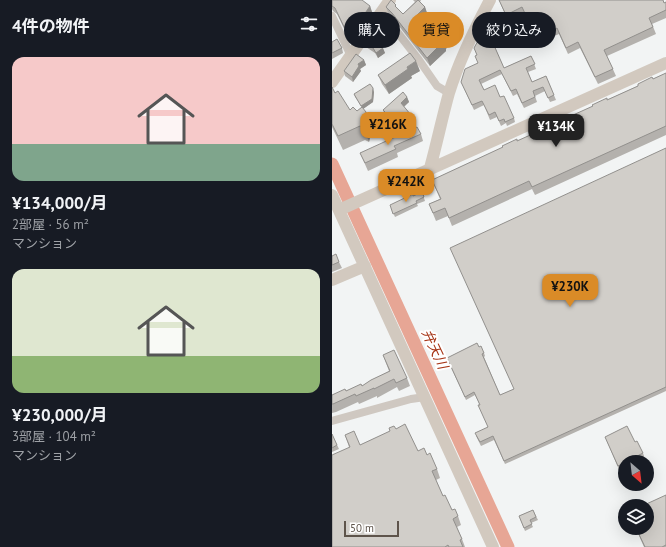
<!DOCTYPE html>
<html lang="ja">
<head>
<meta charset="utf-8">
<style>
  :root { --surface:#171b24; --page:#242831; --text:#f1f3f6; --muted:#9ea1a6; --accent:#da8b27 }
  body { margin:0; font-family:"PT Sans","Noto Sans JP",sans-serif; background:var(--page); color:var(--text); height:100vh; display:flex; flex-direction:column; font-size:15px; white-space:nowrap }
  * { box-sizing:border-box; margin:0 }
  p { font-size:13px; color:var(--muted) }
  .icon { flex:none; width:22px; height:22px; fill:none; stroke:currentColor; stroke-width:2; stroke-linecap:round; stroke-linejoin:round }
  .map { position:relative; flex:1; overflow:hidden }
  .sheet { display:flex; flex-direction:column; background:var(--surface); width:332px }
  .sheet>* { flex:none }
  .banner { position:absolute; left:12px; top:12px; width:262px; height:36px; display:flex; gap:8px }
  .needle { width:26px; rotate:152deg }
  .buttons { position:absolute; left:286px; top:455px; display:grid; gap:8px }
  .buttons a { display:grid; place-items:center; width:36px; height:36px; border-radius:50%; background:var(--surface); box-shadow:0 4px 16px #0002; font-size:20px }
  .scale { position:absolute; left:12px; bottom:10px; width:55px; box-sizing:border-box; padding-left:4px; border:2px solid #5e544b; border-top:0; font-size:11px; line-height:14px; white-space:nowrap; color:#5e544b; -webkit-text-stroke:3px #fff; paint-order:stroke }
  .price { position:absolute; translate:-50% -34px; padding:0 9px; border-radius:8px; background:var(--accent); color:#111; font-size:13px; line-height:26px; filter:drop-shadow(0 1px 2px #0008) }
  .price::after { content:''; position:absolute; left:50%; top:24px; width:12px; height:9px; margin-left:-6px; background:inherit; clip-path:polygon(0 0,100% 0,50% 100%) }
  .price.active { background:#222; color:#fff }
  ul { padding:0; list-style:none }
  li { display:grid; align-content:center; gap:8px; height:212px; padding:0 12px }
  li span { display:grid; place-items:center; height:124px; border-radius:12px; color:#555 }
  li>.icon { margin-inline-start:auto }
  span .icon { width:72px; height:72px; fill:#fffc; stroke-width:1 }
  li b { font-size:17px }
  h2 { display:flex; justify-content:space-between; align-items:center; height:48px; padding:0 12px; font-size:17px }
  .pill { padding:0 14px; border-radius:18px; background:var(--surface); box-shadow:0 4px 16px #0002; font-size:14px; line-height:36px }
  .pill.active { background:var(--accent); color:#111 }
  main { display:flex; flex:1; min-height:0 }
  .map>svg:first-child { display:block }
  .lines { fill:none; stroke-linecap:round; stroke-linejoin:round }
  .river { stroke:#e7a695; stroke-width:13 }
  .street { stroke:#cfc8c1; stroke-width:8 }
  .secondary { stroke:#d2c9bf; stroke-width:12 }
  .wall { fill:#b4b1ad }
  .shaded-wall { fill:#92908d }
  .building { fill:#d1cec9; stroke:#92908d }
  .labels { text-anchor:middle; dominant-baseline:central; stroke-width:4; stroke-linejoin:round; paint-order:stroke }
  .water-label { font-size:14px; font-style:italic; fill:#a63416; stroke:#fff }
</style>
</head>
<body>
<main>
<section class="sheet">
<h2>4件の物件<svg class="icon" aria-label="filters" viewBox="0 0 24 24"><path d="M4 7h16M4 17h16"/><circle cx="9" cy="7" r="2"/><circle cx="15" cy="17" r="2"/></svg></h2>
<ul>
<li><span style="background:linear-gradient(#f6c9c9 70%,#7fa58c 0)"><svg class="icon" aria-label="home" viewBox="0 0 24 24"><path d="M3 11l9-7 9 7M6 9v11h12V9"/></svg></span><div><b>¥134,000/月</b><p>2部屋 · 56 m²</p><p>マンション</p></div></li>
<li><span style="background:linear-gradient(#dfe7d0 70%,#8fb573 0)"><svg class="icon" aria-label="home" viewBox="0 0 24 24"><path d="M3 11l9-7 9 7M6 9v11h12V9"/></svg></span><div><b>¥230,000/月</b><p>3部屋 · 104 m²</p><p>マンション</p></div></li>
</ul>
</section>
<div class="map">
<svg width="334" height="547" viewBox="0 0 334 547">
  <rect width="100%" height="100%" fill="#f2f4f4"/>
  <g class="lines">
    <!-- river -->
    <path class="river" d="M0 164 176 547"/>
    <!-- street -->
    <path class="street" d="M48 14 59 24 87 60 105 86 117 93
      M0 16 19 56
      M0 421 79 399 93 397"/>
    <!-- secondary -->
    <path class="secondary" d="M0 82 58 0
      M98 168C105 143 110 118 117 93 127 61 142 30 158 0
      M0 195 161 547
      M7 210 334 63
      M0 280 33 266"/>
  </g>
  <!-- wall -->
  <path class="wall" d="M0 0 38 6 40 12 19 43 5 14 1 11 0 9Z
    M81 0H89L88 2 93 7 96 16 87 25 90 28 113 39 115 47 114 49V51L98 66 63 21 57 15 54 7 66 9 71 14 83 2Z
    M167 0 332 3 334 2V18L320 24 324 34 275 56 284 76 266 84 248 48 236 54 227 34 206 43 193 14 176 21Z
    M62 37 49 46 53 53 46 58 43 53 34 47 32 42Z
    M0 42 10 48 11 53 0 59Z
    M199 56 204 69 196 72 200 82 214 76 224 100 218 102 213 91 203 96 205 102 192 108 185 94 181 96 170 74 149 84 152 90 168 97 182 118 183 122 175 126 174 123 169 126 165 117 158 120 152 105 142 110 129 82 145 63 172 68Z
    M32 60 34 65 28 69 29 71 21 82 13 76 12 71Z
    M88 71 79 76 80 78 57 94 50 84 46 75Z
    M334 73V135L203 195 200 189 120 226 116 216 104 221 97 204 108 199 100 180Z
    M0 87 3 93 18 110 25 111 30 107 23 97 22 94 42 92 41 102 31 109 34 112 40 129 37 142 33 140 11 150 0 127Z
    M75 97 77 102 72 107 79 115 80 120 79 121 80 124 76 126 77 128 67 135 53 119 51 114 52 113 51 110Z
    M89 134 91 141 65 153 66 157 36 171 28 153Z
    M334 148V391L173 464 162 440 149 446 144 436 156 427 148 405 143 395 134 400 116 361 147 347 152 353 153 356 152 357 168 395 182 389Z
    M90 192 93 201 85 204 86 206 63 217 59 208Z
    M0 256 7 262 10 268 0 272Z
    M51 355 75 378 78 386 67 391 65 387 45 398V396L27 404 26 402 4 412 0 413V395L30 386 57 371Z
    M64 429 86 451 95 455 105 469 108 478 104 480 111 496 120 510 126 516 129 525 125 527 130 539 133 547H0L17 447 13 435 28 445Z
    M0 434 7 449 0 452Z
    M273 437 303 442 311 453 313 459 308 462H293V469L288 472Z
    M334 495V547H312L304 529H290L288 523 293 520V528H315Z
    M201 510 206 520 199 523 201 527 193 531 187 516Z"/>
  <!-- shaded-wall -->
  <path class="shaded-wall" d="M38 6 40 12 19 43 17 37Z
    M93 7 96 16 84 27 81 19Z
    M60 32 62 37 48 47 46 42Z
    M113 39 115 47 114 49V51L98 66 95 58Z
    M51 48 53 53 46 58 44 53Z
    M32 60 34 65 28 69 29 71 21 82 20 77 26 64Z
    M84 61 88 71 79 76 80 78 57 94 53 85 75 67Z
    M41 88 42 92 41 102 31 109 29 106Z
    M75 97 77 102 70 108 69 103Z
    M34 112 40 129 37 142 32 128Z
    M79 115 80 120 79 121 80 124 76 126 77 128 67 135 65 131 74 122 76 117Z"/>
  <!-- building -->
  <path class="building" d="M0 0H30L38 6 17 37 3 8 0 6Z
    M59 0 64 5 63 6 71 14 86 0 93 7 81 19 90 28 96 22 113 39 110 42H111L95 58 60 13 54 7Z
    M167 0H331L332 3 334 2V10L317 18 321 27 272 50 281 69 263 77 246 42 234 48 225 28 204 37 190 7 174 15Z
    M49 19 60 32 46 42 51 48 44 53 41 48 32 42Z
    M157 34 172 68 199 56 203 64 194 68 200 82 214 76 222 95 216 98 211 87 201 91 203 97 190 103 184 89 179 91 168 70 147 80 152 90 163 85 168 97 172 96 182 118 173 122 172 119 167 121 163 112 157 115 150 101 140 105 129 82 133 69 146 63 143 56 145 55 142 48 147 39Z
    M5 39 10 48 0 53V42Z
    M78 53 84 61 75 67 76 69 53 85 46 75Z
    M24 54 32 60 26 64 27 66 20 77 12 71Z
    M334 73V126L200 187 197 181 117 218 113 208 101 213 97 204 109 199 100 180 171 147 170 146 185 139V141L216 127 215 125 230 119V120L261 106 260 105 275 98V100L306 86V84L320 77 321 79Z
    M38 84 41 88 40 99 29 106 22 94Z
    M0 87 3 93 6 91 18 110 21 107 25 111 30 107 34 112V116L35 115 32 128 28 126 6 136 0 124Z
    M71 92 75 97 69 103 79 115 76 117 78 119 74 122 75 123 65 131 51 114 53 112 51 110Z
    M85 127 89 134 62 146 64 149 33 163 28 153Z
    M334 148V387L172 461 161 436 148 442 143 433 156 427 146 405H148L142 392 133 397 115 358 145 343 147 347 149 346 152 353 150 354 168 395 182 389 118 248Z
    M90 192 92 197 84 201 85 203 61 214 58 205 81 194V196Z
    M4 254 7 262 0 265V256Z
    M62 350 75 378 64 383 62 379 42 389V388L24 396 23 394 1 404H0V395L13 389 14 391 29 384 30 386 39 380 58 371 51 355Z
    M73 424 86 451 92 448 95 455 98 453 105 469 100 471 111 496 113 495 120 510 123 509 126 516 121 519 130 539 128 540 131 547H117L116 545 113 547H0V455L18 447 13 435 22 431 28 445 58 431 57 428 62 426 64 429Z
    M295 426 303 442 305 441 311 453 286 466 273 437Z
    M0 434 5 445 0 448Z
    M334 495V545L330 547H313L304 528H315V506H310Z
    M201 510 204 517 198 520 200 524 192 528 187 516Z
    M293 520V523H288Z"/>
  <g class="labels">
    <!-- water labels -->
    <g class="water-label">
      <text transform="translate(103 349) rotate(65)">弁天川</text>
    </g>
  </g>
</svg>
<div class="buttons">
<a><svg class="needle" viewBox="-14 -14 28 28"><path d="M0-13l5 13h-10z" fill="#e53935"/><path d="M0 13l5-13h-10z" fill="#9ea1a6"/></svg></a>
<a><svg class="icon" aria-label="layers" viewBox="0 0 24 24"><path d="M12 4l9 5-9 5-9-5zM3 14l9 5 9-5"/></svg></a>
</div>
<div class="scale">50 m</div>
<b class="price" style="left:56px;top:146px">¥216K</b>
<b class="price active" style="left:224px;top:148px">¥134K</b>
<b class="price" style="left:74px;top:203px">¥242K</b>
<b class="price" style="left:238px;top:308px">¥230K</b>
<div class="banner">
<a class="pill">購入</a>
<a class="pill active">賃貸</a>
<a class="pill">絞り込み</a>
</div>
</div>
</main>
</body>
</html>
